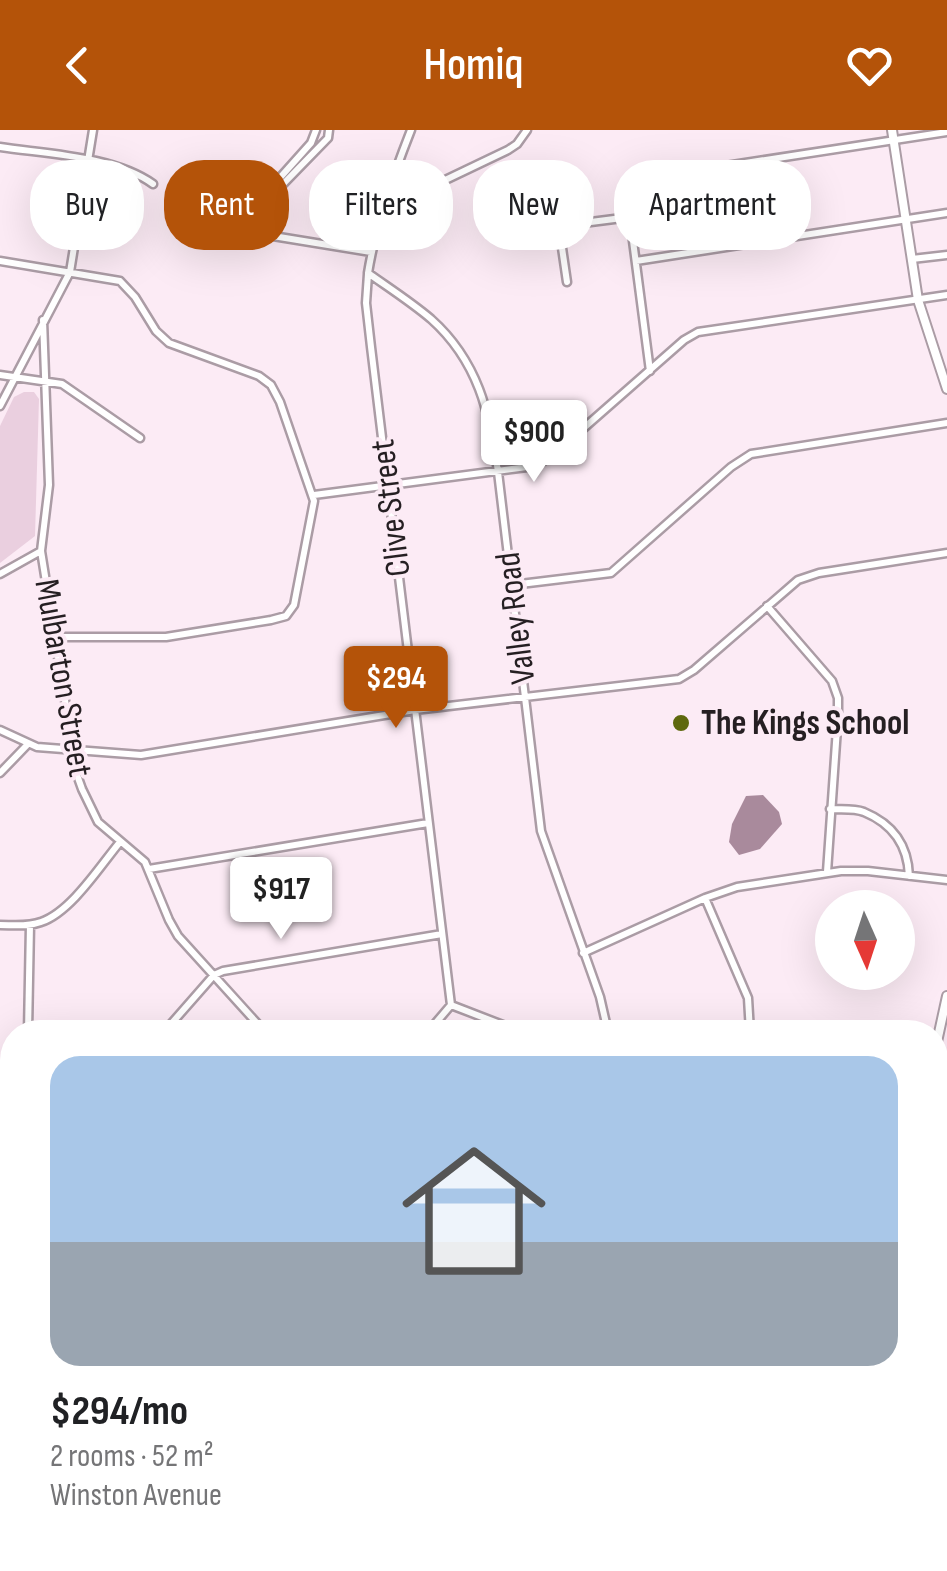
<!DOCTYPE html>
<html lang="en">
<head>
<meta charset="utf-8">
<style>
  :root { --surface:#fff; --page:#f6f6f6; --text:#202124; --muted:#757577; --line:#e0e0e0; --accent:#b45309 }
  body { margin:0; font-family:"Sofia Sans Condensed",sans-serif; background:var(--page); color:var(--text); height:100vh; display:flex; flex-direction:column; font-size:38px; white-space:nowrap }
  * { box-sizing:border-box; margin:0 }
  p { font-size:32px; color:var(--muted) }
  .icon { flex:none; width:55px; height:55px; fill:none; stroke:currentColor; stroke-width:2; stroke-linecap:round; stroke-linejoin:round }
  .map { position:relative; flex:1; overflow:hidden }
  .drawer { position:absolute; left:0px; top:890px; width:948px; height:552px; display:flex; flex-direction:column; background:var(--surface); border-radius:40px 40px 0 0; box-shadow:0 10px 40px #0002 }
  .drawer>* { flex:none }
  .banner { position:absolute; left:30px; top:30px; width:888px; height:90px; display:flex; gap:20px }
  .needle { width:65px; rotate:177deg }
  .tools { position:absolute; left:815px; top:760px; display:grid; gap:20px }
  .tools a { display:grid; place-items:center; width:100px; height:100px; border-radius:50%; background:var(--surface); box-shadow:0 10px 40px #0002; font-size:50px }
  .price { position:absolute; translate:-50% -85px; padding:0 22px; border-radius:10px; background:#fff; color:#222; font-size:32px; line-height:65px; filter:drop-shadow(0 2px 5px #0008) }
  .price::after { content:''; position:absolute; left:50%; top:60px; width:30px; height:22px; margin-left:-15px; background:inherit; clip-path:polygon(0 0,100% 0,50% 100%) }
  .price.on { background:var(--accent); color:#fff }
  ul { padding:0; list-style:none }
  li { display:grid; align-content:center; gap:20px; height:530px; padding:0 50px }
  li+li { border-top:2px solid var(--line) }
  li span { display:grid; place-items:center; height:310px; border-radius:30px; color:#555 }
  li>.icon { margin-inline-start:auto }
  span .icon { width:180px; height:180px; fill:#fffc; stroke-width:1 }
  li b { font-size:42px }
  .tag { padding:0 35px; border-radius:40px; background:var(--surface); box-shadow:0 10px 40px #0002; font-size:35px; line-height:90px }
  .tag.on { background:var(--accent); color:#fff }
  header { display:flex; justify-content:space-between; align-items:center; height:130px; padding:0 50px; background:var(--accent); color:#fff; font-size:45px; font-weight:600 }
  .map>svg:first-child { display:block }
  .green { fill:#eacfdf }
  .water { fill:#a98a9c }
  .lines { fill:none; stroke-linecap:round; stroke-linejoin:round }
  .minor-casing { stroke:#ab9ca5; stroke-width:11 }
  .tertiary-casing { stroke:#ab9ca5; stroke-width:12 }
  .minor { stroke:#fff; stroke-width:6 }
  .tertiary { stroke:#fff; stroke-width:8 }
  .poi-dot { fill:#5e680d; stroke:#fcebf5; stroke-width:4 }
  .labels { text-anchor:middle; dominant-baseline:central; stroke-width:8; stroke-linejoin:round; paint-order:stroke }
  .street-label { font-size:35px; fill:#251f22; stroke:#fcebf5 }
  .poi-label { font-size:35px; font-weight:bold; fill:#251f22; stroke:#fcebf5; text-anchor:start }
</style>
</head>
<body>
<header><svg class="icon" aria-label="back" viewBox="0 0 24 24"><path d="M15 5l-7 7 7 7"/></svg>Homiq<svg class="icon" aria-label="heart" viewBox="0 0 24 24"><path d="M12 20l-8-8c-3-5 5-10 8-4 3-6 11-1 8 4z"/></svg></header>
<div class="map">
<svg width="947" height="1441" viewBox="0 0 947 1441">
  <rect width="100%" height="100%" fill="#fcebf5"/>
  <!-- green -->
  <path class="green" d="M24 262H34L39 269 35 406 0 433V296L14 267Z"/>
  <!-- water -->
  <path class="water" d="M763 665 779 682 782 694 760 719 739 725 729 712 732 694 746 666Z"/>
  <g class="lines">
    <defs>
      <path id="minor" d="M316 0 311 13 253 78 252 84 256 96 273 106 371 122
        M411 0C393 46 376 94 368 143 389 158 411 172 431 189 478 231 490 283 498 342L541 701 600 867 608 902
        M0 17C47 24 114 26 153 54
        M391 53 427 56 439 53 508 20 517 14 527 0
        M255 83 328 8 329 0
        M912 129 947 125
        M0 131 120 151 135 167 156 201 169 213 259 246 271 255 280 272 314 371 294 475 286 486 271 490 166 507H55
        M636 131 947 83
        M368 144 366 173 371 217 451 875 428 902
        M567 152 561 111 564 100 575 94 630 87
        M43 190 49 355 41 421 77 645 82 659 98 692 145 732 169 790 178 806 265 902
        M650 241 627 65 631 53 641 49 947 2
        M0 245 62 254 140 308
        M0 276 70 142 93 0
        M314 365 535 336 553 325 684 210 698 202 947 165
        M0 444 41 421
        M512 455 611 443 731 337 751 324 947 293
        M767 476 832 551 838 568V584L827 742
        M0 600 37 617 141 625 415 580 679 549 694 540 798 450 819 443 947 423
        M0 643 28 614
        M830 679C841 680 853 678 864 682 893 694 908 716 909 746
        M149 739 428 693
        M705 768 748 868 750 902
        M0 795C13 795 28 797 41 792 71 782 100 736 120 712
        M583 823 705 768 737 757 841 741H868L947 750
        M451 875 521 902
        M28 902 30 795
        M164 902 214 845 223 841 442 804
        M0 950 12 949
        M935 987H947
        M0 988H12
        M0 1064 12 1032
        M935 1200 947 1205
        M0 1277 12 1289
        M935 1329 947 1298
        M150 1430 161 1441
        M128 1441 137 1430
        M297 1441 301 1430
        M445 1441 449 1430
        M594 1441 598 1430
        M891 1441 895 1430"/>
      <path id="tertiary" d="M892 0 918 170 947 259
        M935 921 947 866
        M0 1169 12 1178
        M613 1430 637 1441
        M743 1441 747 1430"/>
    </defs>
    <!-- minor casing -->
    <use href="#minor" class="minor-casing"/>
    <!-- tertiary casing -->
    <use href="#tertiary" class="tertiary-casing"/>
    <!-- minor -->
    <use href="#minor" class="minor"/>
    <!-- tertiary -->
    <use href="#tertiary" class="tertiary"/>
  </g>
  <!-- markers -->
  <circle class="poi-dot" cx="681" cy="593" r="10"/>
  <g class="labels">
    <!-- street labels -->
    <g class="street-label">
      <text transform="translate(391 378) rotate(-97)">Clive Street</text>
      <text transform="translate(516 488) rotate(-97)">Valley Road</text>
      <text transform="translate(63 548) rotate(80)">Mulbarton Street</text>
    </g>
    <!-- poi labels -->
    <g class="poi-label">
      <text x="701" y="593">The Kings School</text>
    </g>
  </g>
</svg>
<div class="tools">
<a><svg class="needle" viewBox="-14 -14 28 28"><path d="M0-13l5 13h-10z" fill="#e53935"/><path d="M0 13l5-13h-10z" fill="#757577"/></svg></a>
</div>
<b class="price" style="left:534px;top:355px">$900</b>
<b class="price on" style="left:396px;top:601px">$294</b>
<b class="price" style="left:281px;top:812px">$917</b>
<div class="banner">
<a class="tag">Buy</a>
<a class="tag on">Rent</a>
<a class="tag">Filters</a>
<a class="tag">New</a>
<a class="tag">Apartment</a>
</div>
<section class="drawer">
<ul>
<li><span style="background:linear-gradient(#a9c7e8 60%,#9aa5b1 0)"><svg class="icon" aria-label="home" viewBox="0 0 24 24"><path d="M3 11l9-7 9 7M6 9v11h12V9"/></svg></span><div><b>$294/mo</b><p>2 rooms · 52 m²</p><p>Winston Avenue</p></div></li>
</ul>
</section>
</div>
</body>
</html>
